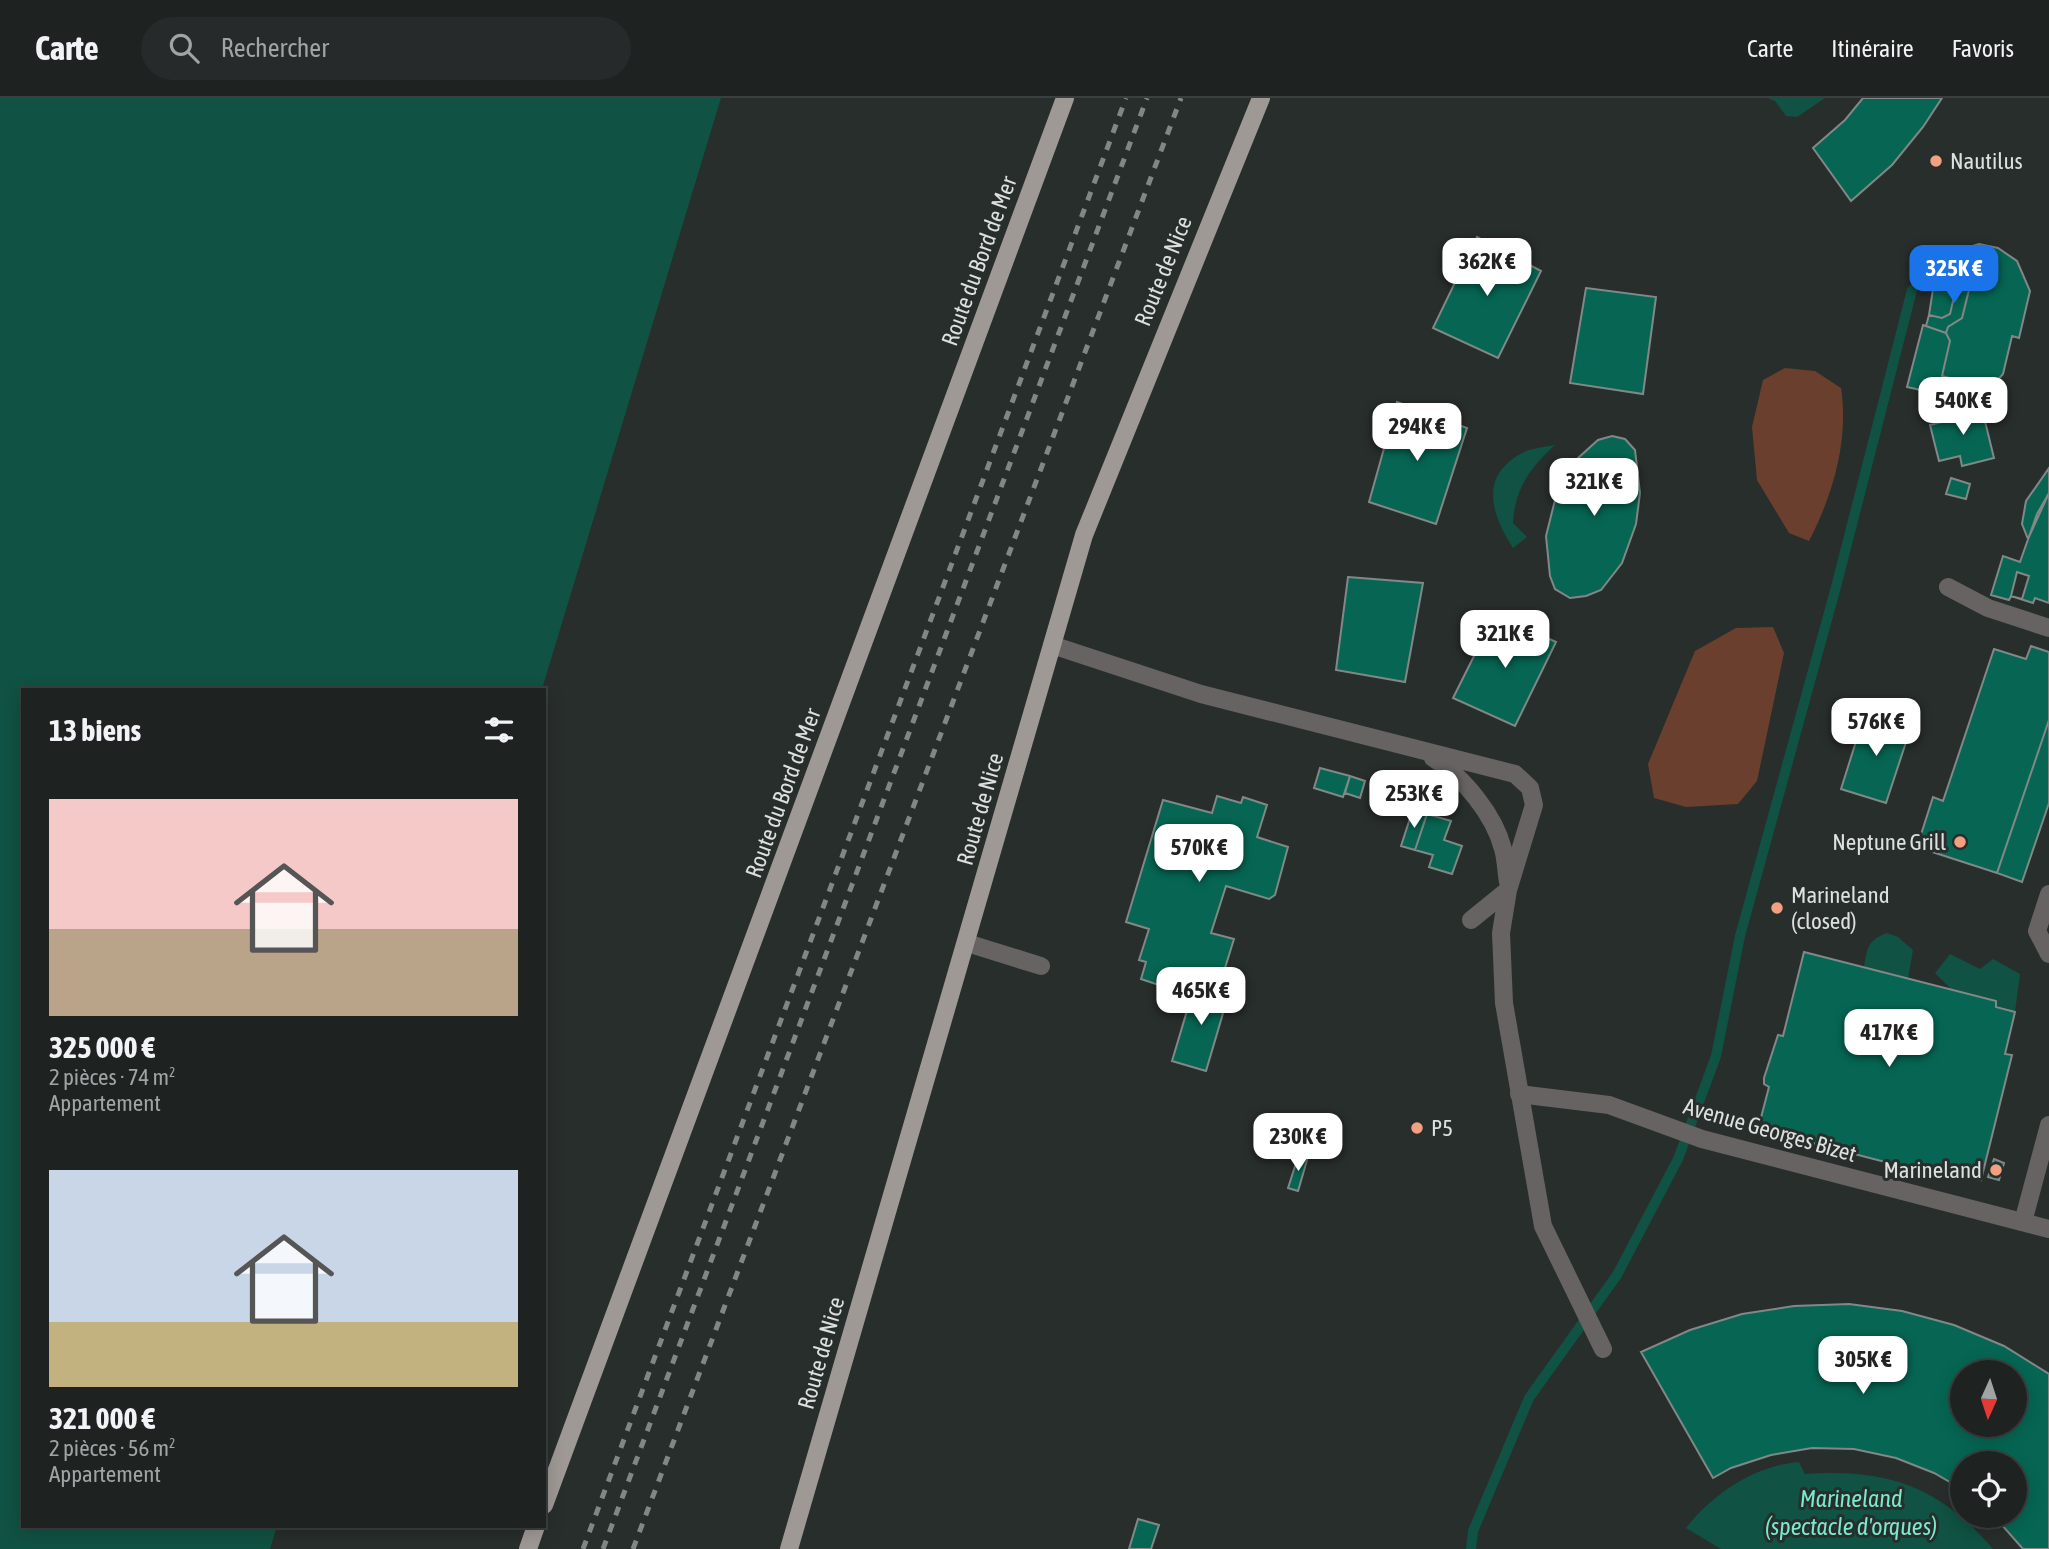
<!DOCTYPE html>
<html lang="fr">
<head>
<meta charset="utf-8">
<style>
  :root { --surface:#1e2221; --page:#262a2a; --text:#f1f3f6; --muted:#a1a4a5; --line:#3c3f3f; --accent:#1a73e8 }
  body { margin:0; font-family:"Asap Condensed",sans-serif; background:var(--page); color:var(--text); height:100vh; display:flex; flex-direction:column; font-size:26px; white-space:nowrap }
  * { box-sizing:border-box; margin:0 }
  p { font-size:23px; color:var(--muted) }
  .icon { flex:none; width:38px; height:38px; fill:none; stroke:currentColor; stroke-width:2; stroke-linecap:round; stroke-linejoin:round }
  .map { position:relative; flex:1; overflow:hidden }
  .sheet { position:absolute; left:21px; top:590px; width:525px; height:840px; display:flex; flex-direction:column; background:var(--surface); border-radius:0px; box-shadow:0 4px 18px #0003,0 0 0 2px var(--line) }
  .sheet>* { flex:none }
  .needle { width:46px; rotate:183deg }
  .controls { position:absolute; left:1950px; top:1262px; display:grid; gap:14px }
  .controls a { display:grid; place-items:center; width:77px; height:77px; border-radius:50%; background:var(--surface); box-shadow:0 4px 18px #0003,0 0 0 2px var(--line); font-size:35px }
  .price { position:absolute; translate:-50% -60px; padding:0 16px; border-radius:14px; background:#fff; color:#222; font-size:23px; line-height:46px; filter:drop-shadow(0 2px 4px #0008) }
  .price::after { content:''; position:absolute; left:50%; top:42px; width:21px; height:16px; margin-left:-10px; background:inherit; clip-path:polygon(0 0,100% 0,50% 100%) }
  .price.current { background:var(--accent); color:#fff }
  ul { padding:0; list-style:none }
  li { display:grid; align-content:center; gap:14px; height:371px; padding:0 28px }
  li span { display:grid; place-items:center; height:217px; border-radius:0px; color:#555 }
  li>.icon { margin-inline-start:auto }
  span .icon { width:126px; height:126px; fill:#fffc; stroke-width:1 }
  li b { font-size:30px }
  h2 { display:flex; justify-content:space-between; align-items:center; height:84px; padding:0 28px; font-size:30px }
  header { display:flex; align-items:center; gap:42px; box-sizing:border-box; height:98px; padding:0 35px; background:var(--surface); border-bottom:2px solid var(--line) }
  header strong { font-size:33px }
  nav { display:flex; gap:38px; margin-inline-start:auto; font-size:24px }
  .search { width:490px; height:63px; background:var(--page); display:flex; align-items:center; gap:18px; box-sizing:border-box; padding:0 24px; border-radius:38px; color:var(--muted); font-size:26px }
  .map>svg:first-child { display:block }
  .green { fill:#6a3f2e }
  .water { fill:#105243 }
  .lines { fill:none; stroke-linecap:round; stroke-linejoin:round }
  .stream { stroke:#105243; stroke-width:10 }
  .building { fill:#066653; stroke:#818886; stroke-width:2; fill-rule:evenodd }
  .service { stroke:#666362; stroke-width:18 }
  .minor { stroke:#666362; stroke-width:18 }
  .primary { stroke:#9f9996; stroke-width:18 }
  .rail { stroke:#828785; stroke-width:5; stroke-dasharray:9 9; stroke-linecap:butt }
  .poi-dot { fill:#f2a080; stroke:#282e2c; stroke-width:2.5 }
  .labels { text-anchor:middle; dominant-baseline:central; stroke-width:6; stroke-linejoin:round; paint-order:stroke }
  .poi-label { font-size:23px; fill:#dce0df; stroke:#282e2c; text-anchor:start }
  .street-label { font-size:23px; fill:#dce0df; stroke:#282e2c }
  .water-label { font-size:24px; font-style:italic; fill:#77ebcc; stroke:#282e2c }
</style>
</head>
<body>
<header>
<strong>Carte</strong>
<div class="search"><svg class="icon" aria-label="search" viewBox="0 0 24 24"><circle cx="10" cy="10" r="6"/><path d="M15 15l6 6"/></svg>Rechercher</div>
<nav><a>Carte</a><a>Itinéraire</a><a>Favoris</a></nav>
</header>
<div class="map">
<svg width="2049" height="1451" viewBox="0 0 2049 1451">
  <rect width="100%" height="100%" fill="#282e2c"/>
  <!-- green -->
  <path class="green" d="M1785 270 1815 273 1841 290C1849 342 1833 397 1809 443L1789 435 1757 382 1752 329 1763 282Z
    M1773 529 1784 555 1757 683 1738 706 1686 709 1654 700 1648 666 1695 553 1736 530Z"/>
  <!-- water -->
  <path class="water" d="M0 0H721L542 591 23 592V1428H277L270 1451H0Z
    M1768 0H1825L1797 19 1786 18 1775 3Z
    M1555 347C1530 370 1515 390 1513 425L1527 439 1513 450C1492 417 1478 379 1522 355 1531 350 1545 349 1555 347Z
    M1887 835 1898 839 1913 852 1908 881 1880 887 1878 872 1864 869C1867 850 1868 842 1887 835Z
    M1950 856 1980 871 1993 861 2020 876 2015 914 1952 892 1935 875Z
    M1799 1364 1805 1376C1888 1370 1940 1389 1993 1451H1721L1686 1430C1714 1395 1754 1368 1799 1364Z"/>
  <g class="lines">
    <!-- stream -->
    <path class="stream" d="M1471 1451 1473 1433 1529 1300 1617 1177 1678 1061 1716 958 1740 838 1836 489 1912 192"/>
  </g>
  <!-- building -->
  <path class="building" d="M1863 0H1942L1923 29 1892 67 1851 103 1813 50 1845 22Z
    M1477 139 1541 173 1498 260 1433 230Z
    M1979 146 1998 150 2017 163 2030 193 2019 240 2012 238 2003 276 1988 293 1942 278 1950 243 1946 235 1948 229 1962 220 1973 176 1960 173 1950 216 1942 220 1929 217 1935 178 1959 152Z
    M1960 173 1973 176 1962 220 1948 229 1946 235 1926 228 1929 217 1942 220 1950 216Z
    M1586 190 1656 199 1643 296 1570 285Z
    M1923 227 1946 235 1950 243 1942 278 1961 283 1934 295 1907 289Z
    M1960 287 1975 290 1988 293 1981 301 1959 295Z
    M1397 304 1467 330 1436 426 1369 404Z
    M1981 307 1994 360 1962 368 1960 358 1939 363 1930 327 1950 322 1949 315Z
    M1612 338 1625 341 1635 352 1640 395 1636 426 1622 465 1601 492 1586 498 1570 500 1555 491 1550 478 1546 438 1556 398 1577 361 1598 342Z
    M2049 370V395L2028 441 2022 426 2026 403Z
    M1951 380 1970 386 1966 401 1946 396Z
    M2049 395V505L2035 500 2033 505 2011 498 2009 502 1991 497 2003 458 2020 464 2037 416Z
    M2017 474 2029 478 2022 501 2011 498Z
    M1348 479 1423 485 1405 584 1336 572Z
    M1495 516 1556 544 1515 628 1453 600Z
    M2031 548 2049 554V622L1997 775 1917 749 1933 699 1943 703 1994 551 2026 561Z
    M1865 615 1911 629 1886 705 1841 691Z
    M2049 622V705L2022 784 1997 775Z
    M1320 670 1350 678 1343 699 1314 690Z
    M1350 678 1365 683 1360 700 1345 695Z
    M1217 698 1241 705 1243 699 1267 707 1257 739 1288 749 1275 797 1269 801 1226 788 1211 835 1234 841 1220 886 1174 872 1168 890 1141 881 1146 864 1139 862 1149 831 1126 824 1163 702 1212 715Z
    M1413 711 1427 716 1415 752 1401 748Z
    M1427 716 1451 723 1444 742 1462 748 1452 776 1429 769 1433 757 1415 752Z
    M1804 854 1996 903V909L2015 914 2005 956 2012 957 1981 1082 1953 1076 1951 1081 1758 1031 1769 989 1764 986V980L1778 937 1783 938Z
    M1195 886 1229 895 1206 973 1172 963Z
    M1299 1056 1308 1059 1298 1093 1288 1090Z
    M1994 1061 2004 1065 1999 1082 1988 1079Z
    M1849 1206 1902 1213 1954 1227 2004 1248 2049 1276V1451H2023L1994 1418H2014V1365H1962V1391L1934 1375 1896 1360 1854 1351 1812 1350 1771 1357 1731 1370 1713 1380 1641 1254 1690 1232 1742 1216 1794 1208ZM1962 1274H2014V1326H1962Z
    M1138 1421 1159 1427 1151 1451H1129Z"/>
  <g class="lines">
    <!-- service -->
    <path class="service" d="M1948 489 1988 510 2049 530
      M1052 547 1201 596 1515 676 1530 690 1534 707 1508 792 1501 835 1504 905 1543 1128 1603 1251
      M1433 660C1463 679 1494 716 1503 751 1506 761 1506 773 1508 784
      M2049 796 2037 833 2049 856
      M1471 822 1508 792
      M967 845 1041 868
      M2023 1124 2049 1027"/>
    <!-- minor -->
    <path class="minor" d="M1519 996 1609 1007 1702 1041 2049 1131"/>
    <!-- primary -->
    <path class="primary" d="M544 1407 1065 0
      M528 1451 536 1428
      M789 1451 1084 437 1261 0"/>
    <!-- rail -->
    <path class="rail" d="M583 1451 1126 0
      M603 1451 1147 0
      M633 1451 1181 0"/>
  </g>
  <!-- markers -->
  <g class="poi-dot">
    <circle cx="1936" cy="63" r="7"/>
    <circle cx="1960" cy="744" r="7"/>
    <circle cx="1777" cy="810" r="7"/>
    <circle cx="1417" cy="1030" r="7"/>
    <circle cx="1996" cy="1072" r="7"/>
  </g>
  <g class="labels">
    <!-- poi labels -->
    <g class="poi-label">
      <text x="1950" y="63">Nautilus</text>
      <text x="1946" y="744" text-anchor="end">Neptune Grill</text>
      <text x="1791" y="797">Marineland<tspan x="1791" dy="26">(closed)</tspan></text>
      <text x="1431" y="1030">P5</text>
      <text x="1982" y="1072" text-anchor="end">Marineland</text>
    </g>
    <!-- street labels -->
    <g class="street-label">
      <text transform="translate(979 163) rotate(-70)">Route du Bord de Mer</text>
      <text transform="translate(1163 173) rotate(-68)">Route de Nice</text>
      <text transform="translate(783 695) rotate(-70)">Route du Bord de Mer</text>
      <text transform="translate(980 711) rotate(-74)">Route de Nice</text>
      <text transform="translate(1770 1032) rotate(16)">Avenue Georges Bizet</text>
      <text transform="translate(821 1255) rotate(-74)">Route de Nice</text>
    </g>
    <!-- water labels -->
    <g class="water-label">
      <text x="1851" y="1400">Marineland<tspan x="1851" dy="28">(spectacle d'orques)</tspan></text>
    </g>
  </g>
</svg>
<div class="controls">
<a><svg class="needle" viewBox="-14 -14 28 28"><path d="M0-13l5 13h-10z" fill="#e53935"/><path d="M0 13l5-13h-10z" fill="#a1a4a5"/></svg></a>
<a><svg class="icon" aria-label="locate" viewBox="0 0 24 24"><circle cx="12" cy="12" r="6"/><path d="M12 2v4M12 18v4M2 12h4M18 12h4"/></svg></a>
</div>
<b class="price" style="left:1487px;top:200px">362K €</b>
<b class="price current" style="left:1954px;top:207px">325K €</b>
<b class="price" style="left:1963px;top:339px">540K €</b>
<b class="price" style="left:1417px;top:365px">294K €</b>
<b class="price" style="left:1594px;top:420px">321K €</b>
<b class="price" style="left:1505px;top:572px">321K €</b>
<b class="price" style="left:1876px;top:660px">576K €</b>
<b class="price" style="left:1414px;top:732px">253K €</b>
<b class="price" style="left:1199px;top:786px">570K €</b>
<b class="price" style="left:1201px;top:929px">465K €</b>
<b class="price" style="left:1889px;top:971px">417K €</b>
<b class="price" style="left:1298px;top:1075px">230K €</b>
<b class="price" style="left:1863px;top:1298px">305K €</b>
<section class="sheet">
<h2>13 biens<svg class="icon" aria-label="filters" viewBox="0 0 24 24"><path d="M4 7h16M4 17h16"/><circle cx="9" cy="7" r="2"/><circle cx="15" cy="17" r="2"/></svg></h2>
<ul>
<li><span style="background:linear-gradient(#f6c9c9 60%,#b9a48a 0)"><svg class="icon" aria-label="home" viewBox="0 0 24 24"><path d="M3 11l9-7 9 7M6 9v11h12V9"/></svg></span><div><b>325 000 €</b><p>2 pièces · 74 m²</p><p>Appartement</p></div></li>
<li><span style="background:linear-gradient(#c9d6e8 70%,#c2b280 0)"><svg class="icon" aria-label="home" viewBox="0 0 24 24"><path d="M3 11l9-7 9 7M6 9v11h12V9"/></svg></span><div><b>321 000 €</b><p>2 pièces · 56 m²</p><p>Appartement</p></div></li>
</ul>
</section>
</div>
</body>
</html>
